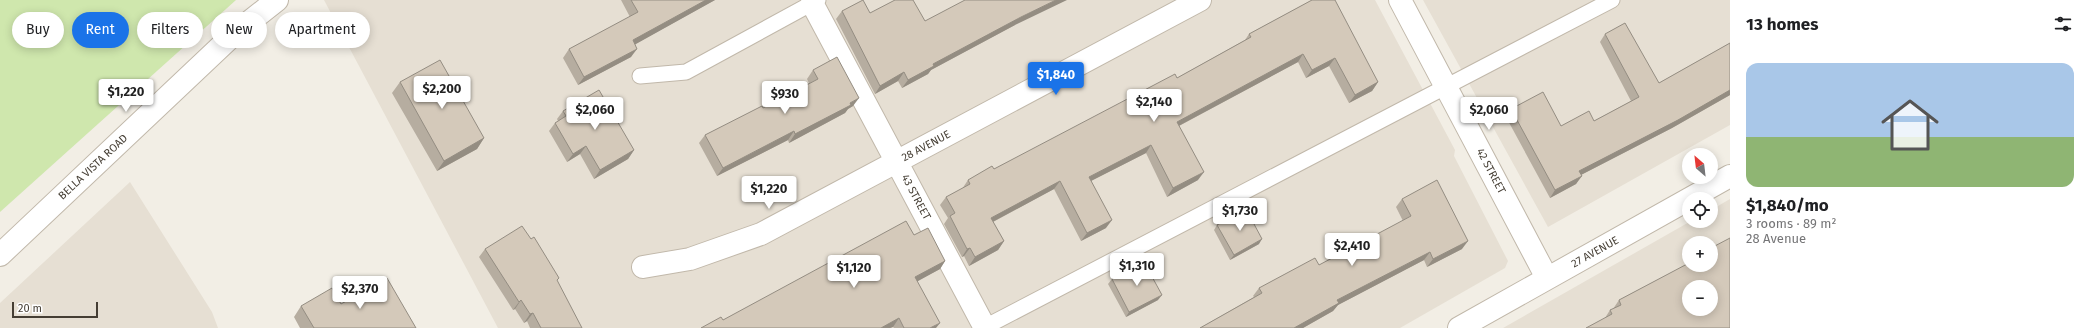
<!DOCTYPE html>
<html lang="en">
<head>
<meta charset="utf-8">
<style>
  :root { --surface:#fff; --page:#f6f6f6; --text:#202124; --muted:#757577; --accent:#1a73e8 }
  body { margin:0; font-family:"Fira Sans",sans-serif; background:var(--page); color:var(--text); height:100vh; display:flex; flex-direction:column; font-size:15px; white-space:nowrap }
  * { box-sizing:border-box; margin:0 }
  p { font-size:13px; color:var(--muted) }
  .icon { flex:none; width:22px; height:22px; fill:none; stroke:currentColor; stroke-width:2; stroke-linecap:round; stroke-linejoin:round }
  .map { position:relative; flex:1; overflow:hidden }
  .panel { display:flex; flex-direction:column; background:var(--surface); width:360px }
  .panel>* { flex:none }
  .guide { position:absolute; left:12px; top:12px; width:380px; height:36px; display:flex; gap:8px }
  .needle { width:26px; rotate:332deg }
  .fabs { position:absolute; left:1682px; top:148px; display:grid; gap:8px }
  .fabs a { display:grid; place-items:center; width:36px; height:36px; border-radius:50%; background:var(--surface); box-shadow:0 2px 10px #0003; font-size:20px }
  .scale { position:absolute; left:12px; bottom:10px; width:86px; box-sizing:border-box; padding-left:4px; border:2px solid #453e34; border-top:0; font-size:11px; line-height:14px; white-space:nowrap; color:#453e34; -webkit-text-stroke:3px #fff; paint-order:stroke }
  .price { position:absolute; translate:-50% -34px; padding:0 9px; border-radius:4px; background:#fff; color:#222; font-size:13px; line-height:26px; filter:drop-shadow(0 1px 2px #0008) }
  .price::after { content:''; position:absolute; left:50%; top:24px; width:12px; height:9px; margin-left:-6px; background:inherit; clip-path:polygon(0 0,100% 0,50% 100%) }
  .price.active { background:var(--accent); color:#fff }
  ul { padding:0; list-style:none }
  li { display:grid; align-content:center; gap:8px; height:212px; padding:0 16px }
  li span { display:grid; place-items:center; height:124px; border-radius:12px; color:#555 }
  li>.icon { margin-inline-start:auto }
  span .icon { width:72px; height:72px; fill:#fffc; stroke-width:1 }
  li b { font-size:17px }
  h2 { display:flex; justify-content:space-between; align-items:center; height:48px; padding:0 16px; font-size:17px }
  .tag { padding:0 14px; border-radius:18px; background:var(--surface); box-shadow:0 2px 10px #0003; font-size:14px; line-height:36px }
  .tag.active { background:var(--accent); color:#fff }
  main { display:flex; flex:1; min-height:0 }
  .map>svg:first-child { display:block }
  .residential { fill:#e6dfd3; fill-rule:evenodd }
  .green { fill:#cfe7ad }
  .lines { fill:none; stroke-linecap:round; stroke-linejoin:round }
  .service-casing { stroke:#c1b8aa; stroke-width:17 }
  .minor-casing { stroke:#c1b8aa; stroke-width:24 }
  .tertiary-casing { stroke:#c1b8aa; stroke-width:24 }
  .service { stroke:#fff; stroke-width:15 }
  .minor { stroke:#fff; stroke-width:22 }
  .tertiary { stroke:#fff; stroke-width:22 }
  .wall { fill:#b6ada0 }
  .shaded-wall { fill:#948d82 }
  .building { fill:#d4c9ba; stroke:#948d82; fill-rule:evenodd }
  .labels { text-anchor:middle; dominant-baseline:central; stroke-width:4; stroke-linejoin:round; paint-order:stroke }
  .street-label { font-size:11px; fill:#453e34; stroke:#fff }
</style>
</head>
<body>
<main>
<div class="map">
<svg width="1730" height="328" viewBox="0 0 1730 328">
  <rect width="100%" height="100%" fill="#f2eee5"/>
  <!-- residential -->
  <path class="residential" d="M324 0H1375L1455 150 1454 156 1508 261 1505 268 1400 328H498Z
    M1423 0H1730V125L1548 227Z
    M130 182 212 312 218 328H0V303Z
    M1730 199V328H1503L1691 221H1711V210ZM1689 243H1711V265H1689ZM1689 287H1711V309H1689Z"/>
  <!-- green -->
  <path class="green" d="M0 0H236L0 212Z"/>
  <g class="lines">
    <defs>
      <path id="service" d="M640 76 686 72 818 0
        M983 328 1612 0"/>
      <path id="minor" d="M1400 0 1547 278
        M812 3 985 328
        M643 267 690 259 761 234 1200 0
        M1459 328 1730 176"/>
      <path id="tertiary" d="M0 255 234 34 277 0"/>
    </defs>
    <!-- service casing -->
    <use href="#service" class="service-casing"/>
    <!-- minor casing -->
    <use href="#minor" class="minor-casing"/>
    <!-- tertiary casing -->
    <use href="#tertiary" class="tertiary-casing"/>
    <!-- service -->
    <use href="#service" class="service"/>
    <!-- minor -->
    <use href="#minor" class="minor"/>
    <!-- tertiary -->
    <use href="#tertiary" class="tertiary"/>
  </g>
  <!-- wall -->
  <path class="wall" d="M621 0H715L635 44 631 57 578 85 563 58 569 49 630 17Z
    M1312 0 1378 82 1372 91 1349 103 1329 66 1306 78 1298 62 1179 126 1198 180 1167 197 1146 153 1091 181 1106 228 1081 241 1054 189 993 222 1004 241 998 250 969 266 964 256 962 257 944 224 948 218 940 205 946 197 962 189 968 180 994 169 1177 78 1245 40 1249 34Z
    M842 11 870 13 925 21 1015 25 931 70 928 74 902 88 898 81 875 94 836 19Z
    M1605 34 1659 83 1730 43V95L1672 128 1581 175 1576 184 1550 198 1506 117 1511 109 1561 126 1594 121 1631 101 1600 42Z
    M813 70 853 106 848 109 845 113 789 143 788 140 717 176 699 143 705 135 763 108 809 83 807 79Z
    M400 82 484 138 477 149 437 171 392 93Z
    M563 111 634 150 628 159 594 179 580 154 567 162 549 131 555 123 558 121 557 119Z
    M1402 199 1462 249 1427 267 1424 260 1338 305 1333 311 1303 328H1200L1254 297 1253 296 1259 288 1319 265 1403 221 1396 207Z
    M1217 225 1259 244 1230 260 1214 230Z
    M914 235 945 261 940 269 917 281 936 328H894L893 327 890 328H701L723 320Z
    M485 249 557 281 582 328H530L527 321 524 323 515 309 513 310 479 257Z
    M1689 261V265L1730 328 1605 318 1610 310 1613 309 1619 300 1686 265Z
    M1112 279 1158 300 1126 317 1108 284Z
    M341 304 416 328H300L294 317 301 306Z"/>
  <!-- shaded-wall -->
  <path class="shaded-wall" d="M706 0H715L627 49 633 40Z
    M1056 0H1067L1015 25 931 70 928 74 902 88 908 80 933 64 1021 17Z
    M637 49 631 57 578 85 584 77Z
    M1303 54 1298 62 1171 130 1177 122Z
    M1335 58 1329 66 1306 78 1312 70Z
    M904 72 898 81 875 94 880 86Z
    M1378 82 1372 91 1349 103 1355 95Z
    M1730 90V95L1672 128 1573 179 1579 171Z
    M859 98 853 106 848 109 845 113 789 143 795 134Z
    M794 131 788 140 717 176 723 168Z
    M484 138 477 149 437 171 444 161Z
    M1151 145 1146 153 1083 185 1089 177Z
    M586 146 580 154 567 162 573 154Z
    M634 150 628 159 594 179 600 170Z
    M1204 172 1198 180 1167 197 1173 188Z
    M1582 176 1576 184 1550 198 1555 190Z
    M1060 181 1054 189 985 226 991 218Z
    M1112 220 1106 228 1081 241 1087 233Z
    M1262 239 1259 244 1230 260 1234 255Z
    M1004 241 998 250 969 266 975 257Z
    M1468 241 1462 249 1427 267 1433 259Z
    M970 248 964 256 962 257 967 249Z
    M1430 252 1424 260 1338 305 1333 311 1303 328H1294L1337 300Z
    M945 261 940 269 909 286 915 277Z
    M1162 295 1158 300 1126 317 1129 312Z
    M521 300 515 309 513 310 519 302Z
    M533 313 527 321 524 323 530 314Z
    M899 318 893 327 890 328H881Z
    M940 323 936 328H930Z"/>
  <!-- building -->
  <path class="building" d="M631 0H706L633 40 637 49 584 77 569 49 638 12Z
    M863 0 870 13 895 0H913L925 21 965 0H1056L1021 17 933 64 934 66 908 80 904 72 880 86 842 11Z
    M1312 0H1335L1378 82 1355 95 1335 58 1312 70 1303 54 1177 122 1204 172 1173 188 1151 145 1089 177 1112 220 1087 233 1060 181 991 218 1004 241 975 257 970 248 967 249 950 216 955 213 946 197 970 184 968 180 992 166 994 169 1175 74 1177 78 1251 37 1249 34Z
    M1625 23 1659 83 1730 43V90L1678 120 1579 171 1582 176 1555 190 1511 109 1543 92 1561 126 1589 111 1594 121 1639 97 1605 34Z
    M837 57 859 98 850 103 851 105 795 134 794 131 723 168 705 135 762 106 763 108 818 79 813 70Z
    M440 60 484 138 444 161 400 82Z
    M599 90 634 150 600 170 586 146 573 154 555 123 566 116 563 111Z
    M1437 180 1468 241 1433 259 1430 252 1337 300 1339 303 1294 328H1200L1262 293 1259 288 1315 258 1319 265 1411 216 1402 199Z
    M1246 209 1262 239 1234 255 1217 225Z
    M906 221 914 235 928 228 945 261 915 277 940 323 930 328H904L899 318 881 328H701L721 317 723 320Z
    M522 226 531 239 534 237 559 278 557 280 582 328H541L533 313 530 314 521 300 519 302 485 249Z
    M1730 238V328H1586L1612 314 1610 310 1621 305 1619 300 1689 263V265H1711V248ZM1689 287H1711V309H1689Z
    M1144 262 1162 295 1129 312 1112 279Z
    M387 278 416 328H314L301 306 332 288 341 304Z"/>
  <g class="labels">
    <!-- street labels -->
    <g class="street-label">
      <text transform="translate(926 146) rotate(-28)">28 AVENUE</text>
      <text transform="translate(93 167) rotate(-43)">BELLA VISTA ROAD</text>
      <text transform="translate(1491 171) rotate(62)">42 STREET</text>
      <text transform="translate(916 197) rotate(62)">43 STREET</text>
      <text transform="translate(1595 252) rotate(-29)">27 AVENUE</text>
    </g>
  </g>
</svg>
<div class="fabs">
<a><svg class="needle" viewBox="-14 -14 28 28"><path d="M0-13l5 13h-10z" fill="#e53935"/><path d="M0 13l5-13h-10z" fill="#757577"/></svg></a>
<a><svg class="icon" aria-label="locate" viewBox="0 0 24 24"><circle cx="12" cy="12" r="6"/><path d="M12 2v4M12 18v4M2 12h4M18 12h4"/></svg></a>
<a>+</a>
<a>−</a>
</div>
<div class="scale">20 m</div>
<b class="price active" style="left:1056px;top:96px">$1,840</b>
<b class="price" style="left:442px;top:110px">$2,200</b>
<b class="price" style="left:126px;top:113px">$1,220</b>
<b class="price" style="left:785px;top:115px">$930</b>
<b class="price" style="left:1154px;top:123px">$2,140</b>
<b class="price" style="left:595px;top:131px">$2,060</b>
<b class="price" style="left:1489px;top:131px">$2,060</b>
<b class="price" style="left:769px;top:210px">$1,220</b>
<b class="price" style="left:1240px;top:232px">$1,730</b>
<b class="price" style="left:1352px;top:267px">$2,410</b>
<b class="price" style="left:1137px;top:287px">$1,310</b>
<b class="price" style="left:854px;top:289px">$1,120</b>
<b class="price" style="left:360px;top:310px">$2,370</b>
<div class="guide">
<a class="tag">Buy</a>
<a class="tag active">Rent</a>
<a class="tag">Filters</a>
<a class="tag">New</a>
<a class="tag">Apartment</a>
</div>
</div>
<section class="panel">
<h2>13 homes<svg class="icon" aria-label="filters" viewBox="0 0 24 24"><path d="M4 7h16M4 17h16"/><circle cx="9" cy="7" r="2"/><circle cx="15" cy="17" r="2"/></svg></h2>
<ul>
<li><span style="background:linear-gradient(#a9c7e8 60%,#8fb573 0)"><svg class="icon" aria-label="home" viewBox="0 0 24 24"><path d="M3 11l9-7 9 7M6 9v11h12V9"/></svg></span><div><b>$1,840/mo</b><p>3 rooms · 89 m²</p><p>28 Avenue</p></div></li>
</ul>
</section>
</main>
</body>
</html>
